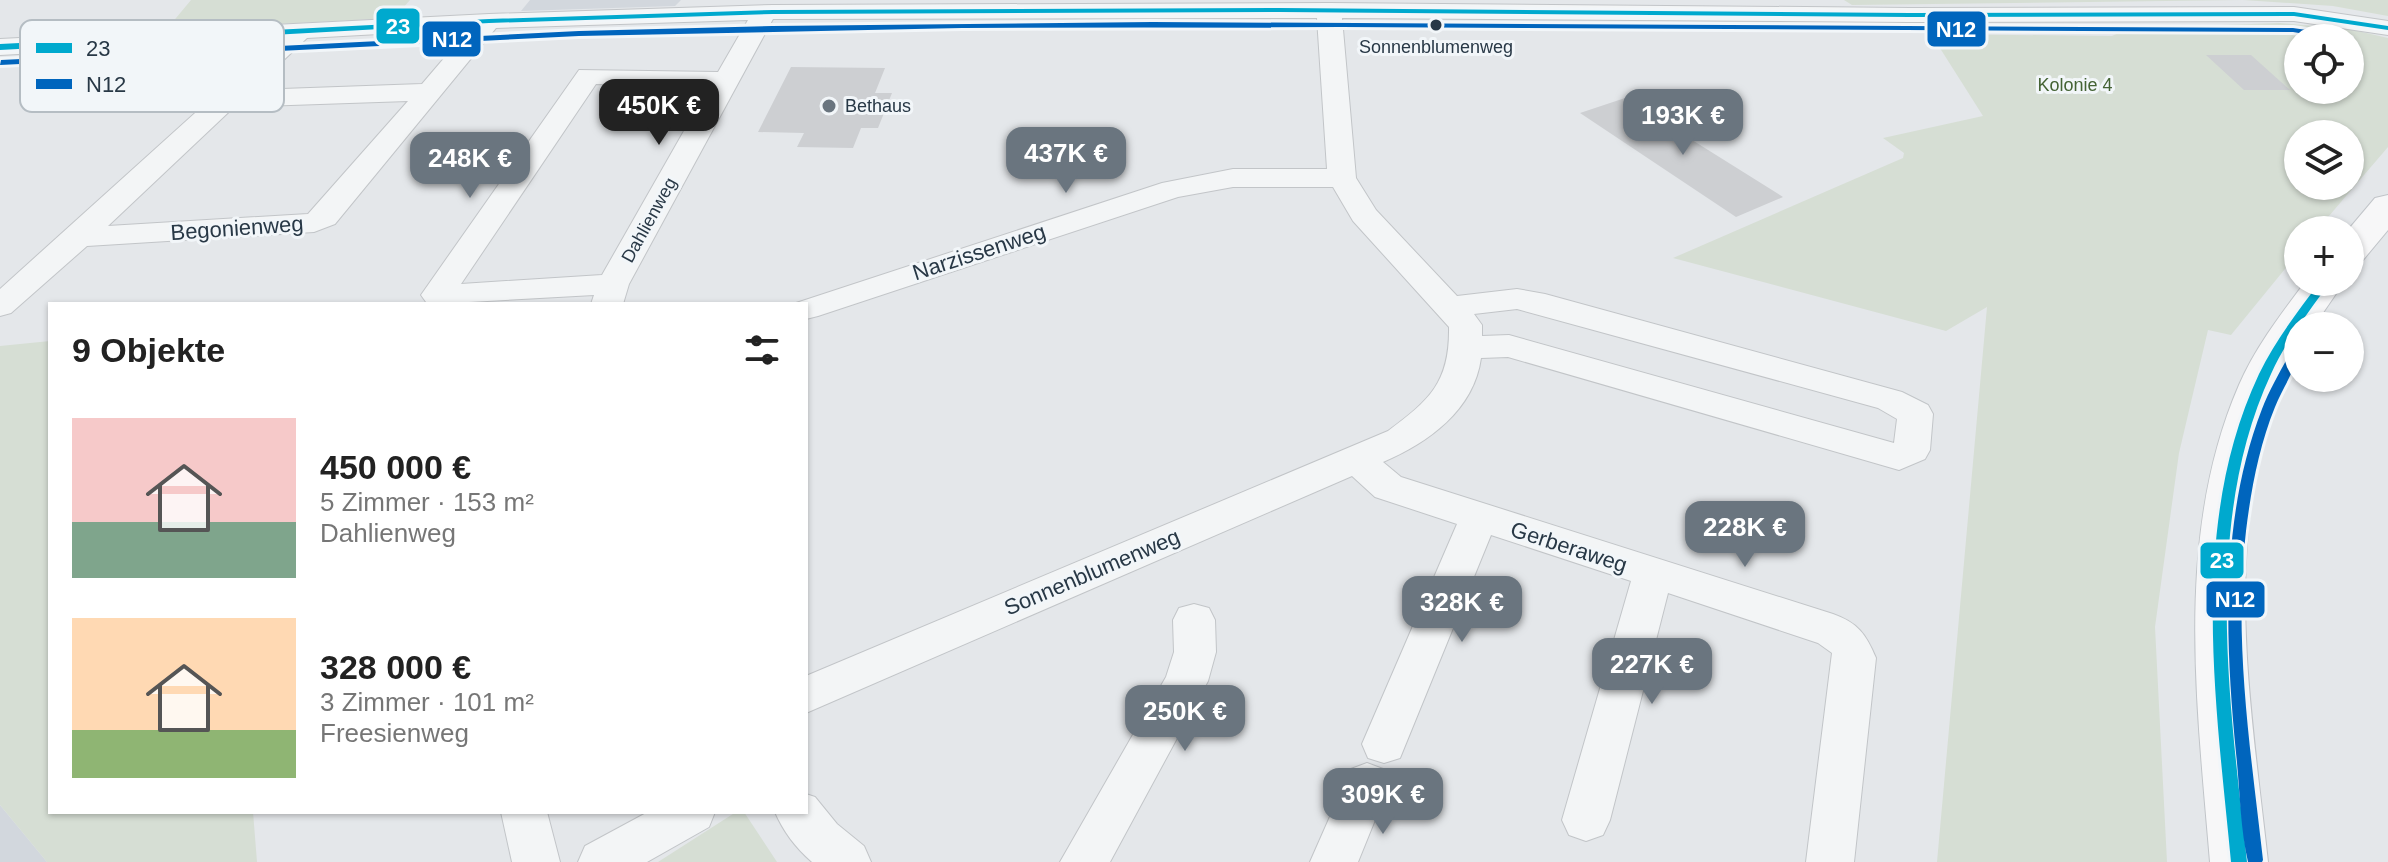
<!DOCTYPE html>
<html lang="de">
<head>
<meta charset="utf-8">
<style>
  :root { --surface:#fff; --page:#f2f2f2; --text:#222; --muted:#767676; --accent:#6a757f }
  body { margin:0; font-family:Helvetica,sans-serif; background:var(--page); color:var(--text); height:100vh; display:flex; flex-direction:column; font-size:30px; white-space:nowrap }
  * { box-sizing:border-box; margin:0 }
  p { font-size:26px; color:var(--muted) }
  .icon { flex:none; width:44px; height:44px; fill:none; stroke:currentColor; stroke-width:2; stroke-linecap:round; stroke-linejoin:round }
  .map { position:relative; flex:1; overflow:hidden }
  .side { position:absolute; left:48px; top:302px; width:760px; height:512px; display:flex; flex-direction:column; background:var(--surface); border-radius:0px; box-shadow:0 2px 6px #0004 }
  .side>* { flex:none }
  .tools { position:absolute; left:2284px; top:24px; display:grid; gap:16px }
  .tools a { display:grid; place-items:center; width:80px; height:80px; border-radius:50%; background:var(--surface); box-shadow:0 2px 6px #0004; font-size:40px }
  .price { position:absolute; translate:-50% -68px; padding:0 18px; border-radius:16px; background:var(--accent); color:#fff; font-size:26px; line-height:52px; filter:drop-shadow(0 2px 4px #0008) }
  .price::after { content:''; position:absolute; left:50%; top:48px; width:24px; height:18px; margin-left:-12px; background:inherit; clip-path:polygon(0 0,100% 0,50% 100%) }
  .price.current { background:#222; color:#fff }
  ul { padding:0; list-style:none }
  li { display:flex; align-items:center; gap:24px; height:200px; padding:0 24px }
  li span { display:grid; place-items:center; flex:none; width:224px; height:160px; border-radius:0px; color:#555 }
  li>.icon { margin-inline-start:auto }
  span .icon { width:96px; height:96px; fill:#fffc; stroke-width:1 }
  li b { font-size:34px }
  h2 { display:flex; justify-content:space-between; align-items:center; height:96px; padding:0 24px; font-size:34px }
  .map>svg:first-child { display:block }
  .built { fill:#d2d7dd }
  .green { fill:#d6ded4; fill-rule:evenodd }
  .building { fill:#cdcfd2 }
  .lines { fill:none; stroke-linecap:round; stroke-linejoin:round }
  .minor-casing { stroke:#c2c5c8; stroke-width:2 }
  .major-casing { stroke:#c0c4c8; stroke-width:2 }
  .minor { fill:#f3f5f6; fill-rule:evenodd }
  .major { fill:#f7f7f8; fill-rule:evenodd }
  .bus-1-casing { stroke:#f2f6f9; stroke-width:6 }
  .bus-2-casing { stroke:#f2f6f9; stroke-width:6 }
  .bus-1 { fill:#00a9ce; fill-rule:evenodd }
  .bus-2 { fill:#0065bd; fill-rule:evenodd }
  .bus-dot { fill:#283846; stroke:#f2f6f9; stroke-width:3 }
  .poi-dot { fill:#6a757f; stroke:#f2f6f9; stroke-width:3 }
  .labels { text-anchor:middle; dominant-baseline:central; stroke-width:6; stroke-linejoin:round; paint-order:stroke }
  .far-bus-label { font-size:18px; fill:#283846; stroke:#f2f6f9 }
  .far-park-label { font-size:18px; fill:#446334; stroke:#f2f6f9 }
  .far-poi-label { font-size:18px; fill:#283846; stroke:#f2f6f9; text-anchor:start }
  .far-street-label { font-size:18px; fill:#283846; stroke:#f2f6f9 }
  .street-label { font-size:22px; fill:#283846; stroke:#f2f6f9 }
  .key { fill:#f2f6f9; stroke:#b5bdc3; stroke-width:2 }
  .key-label { font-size:22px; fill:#283846 }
  .line-badge { stroke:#f2f6f9; stroke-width:3 }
  .badge-label { font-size:22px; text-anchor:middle; font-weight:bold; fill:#fff }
</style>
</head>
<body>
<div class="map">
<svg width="2388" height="862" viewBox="0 0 2388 862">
  <rect width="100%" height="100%" fill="#e4e7ea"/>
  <!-- built -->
  <path class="built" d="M530 0H681L675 6 521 11Z
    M0 805 47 862H0Z"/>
  <!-- green -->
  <path class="green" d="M191 0H410L394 18 166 30Z
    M1844 0H2388V16L2333 6 2243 0 1852 5Z
    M2280 23 2349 29 2388 38V147L2317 230H2298V253L2231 335 2208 330 2179 453 2155 627 2167 862H1937L1987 307 1946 331 1673 258 1903 158 1904 153 1883 138 1983 116 1931 34 2112 36 2130 28ZM2298 38H2350V90H2298ZM2298 134H2350V186H2298Z
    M50 341V812H253L257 862H47L0 805V346Z
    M736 812H744L777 862H658Z"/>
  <!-- building -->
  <path class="building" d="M2206 55H2251L2290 90H2244Z
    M791 67 885 68 875 93H892L878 128H861L853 148 797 147 804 133 758 132Z
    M1625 98 1783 197 1736 217 1580 113Z"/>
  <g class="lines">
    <defs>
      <path id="minor" d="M1329 3 1910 8 2294 7 2388 21V35L2294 21 1910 22 1342 18 1356 178 1376 210 1457 296 1517 289 1545 294 1902 392 1928 405 1933 414 1930 450 1925 459 1899 470 1508 357 1481 358C1474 410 1428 443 1383 462L1401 477 1833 614C1858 623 1866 634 1876 658L1854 862H1806L1832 653 1818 643 1668 593 1610 820 1603 835 1586 841 1569 835 1562 820 1631 581 1491 535 1400 758 1384 763 1368 758 1362 744 1457 524 1375 497 1352 476 806 713V676L1388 431C1430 400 1450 382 1449 327L1353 221 1333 187H1233L1178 197 818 316 806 319V304H793L1162 183 1233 169H1327L1317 18 773 19 629 284 623 304H591L594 295 433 304 426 302 421 295 579 70 718 72 748 20 496 28 335 224 314 232 87 246 11 313 0 316V289L276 40 0 55V39L489 14 773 5ZM469 29 422 84 252 90 307 38ZM596 84 709 87 602 275 461 284ZM408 101 308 214 108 226 234 107ZM1517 309 1878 408 1897 419 1894 443 1509 335 1482 336V325L1474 314Z
        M1194 604 1209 608 1215 620 1216 652 1208 681 1110 862H1060L1166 677 1174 652 1173 620 1179 608Z
        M1367 763 1383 769 1390 783 1358 862H1310L1351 769Z
        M806 794 815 797 837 824 864 846 871 862H812C796 848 783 831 775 812H806Z
        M501 812H547L560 862H512Z
        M648 812H715L709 827 647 862H578L585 846Z"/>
      <path id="major" d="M2388 195V230L2363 260 2350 263 2348 230 2375 198Z
        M2305 282H2344L2314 326H2298C2298 360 2290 360 2280 389 2267 426 2256 463 2251 502 2235 621 2255 743 2268 862H2210C2197 704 2174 535 2239 385 2255 348 2281 314 2305 282Z"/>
    </defs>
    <!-- minor casing -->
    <use href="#minor" class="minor-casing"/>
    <!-- major casing -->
    <use href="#major" class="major-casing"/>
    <!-- minor -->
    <use href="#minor" class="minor"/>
    <!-- major -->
    <use href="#major" class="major"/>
    <defs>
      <path id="bus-1" d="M1280 8 1910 13 2294 12 2388 26V30L2294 16 1910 17 1280 12 773 14 489 23 0 50V44L489 19 773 10Z
        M2320 282H2330C2309 312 2286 340 2271 374 2202 523 2230 704 2247 862H2231C2216 702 2188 525 2259 374 2275 341 2298 311 2320 282Z"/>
      <path id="bus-2" d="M1152 22 2293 28 2347 36 2351 38 2350 40V38H2330L2293 32 1342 27 962 28 579 36 0 65 1 60 579 31 772 26Z
        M2298 345C2298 369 2283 386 2275 407 2259 446 2251 490 2246 531 2233 639 2251 753 2263 860L2262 862H2248C2240 827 2240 789 2236 753 2225 638 2220 518 2262 409 2270 388 2282 369 2292 349Z"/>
    </defs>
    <!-- bus-1 casing -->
    <use href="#bus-1" class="bus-1-casing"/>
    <!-- bus-2 casing -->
    <use href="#bus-2" class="bus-2-casing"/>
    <!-- bus-1 -->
    <use href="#bus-1" class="bus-1"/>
    <!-- bus-2 -->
    <use href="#bus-2" class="bus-2"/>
  </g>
  <!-- markers -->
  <circle class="bus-dot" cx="1436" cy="25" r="7"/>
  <circle class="poi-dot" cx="829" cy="106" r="8"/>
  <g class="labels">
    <!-- far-bus labels -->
    <g class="far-bus-label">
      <text x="1436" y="47">Sonnenblumenweg</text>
    </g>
    <!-- far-park labels -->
    <g class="far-park-label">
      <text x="2075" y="85">Kolonie 4</text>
    </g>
    <!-- far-poi labels -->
    <g class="far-poi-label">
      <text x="845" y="106">Bethaus</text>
    </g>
    <!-- far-street labels -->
    <g class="far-street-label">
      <text transform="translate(649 220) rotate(-61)">Dahlienweg</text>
    </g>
    <!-- street labels -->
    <g class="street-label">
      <text transform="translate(237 228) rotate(-4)">Begonienweg</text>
      <text transform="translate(979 252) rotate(-18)">Narzissenweg</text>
      <text transform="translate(1569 547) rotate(18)">Gerberaweg</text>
      <text transform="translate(1092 572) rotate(-23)">Sonnenblumenweg</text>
    </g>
  </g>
  <!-- legend -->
  <rect x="20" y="20" width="264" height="92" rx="12" class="key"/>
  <rect x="36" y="43" width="36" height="10" fill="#00a9ce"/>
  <rect x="36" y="79" width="36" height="10" fill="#0065bd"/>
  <g class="key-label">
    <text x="86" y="56">23</text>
    <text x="86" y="92">N12</text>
  </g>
  <g class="line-badge">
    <rect x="375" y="7" width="46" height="38" rx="8" fill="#00a9ce"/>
    <rect x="1926" y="10" width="61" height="38" rx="8" fill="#0065bd"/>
    <rect x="421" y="20" width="61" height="38" rx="8" fill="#0065bd"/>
    <rect x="2199" y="541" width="46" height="39" rx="8" fill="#00a9ce"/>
    <rect x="2205" y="580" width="61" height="39" rx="8" fill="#0065bd"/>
  </g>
  <g class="badge-label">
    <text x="398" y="34">23</text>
    <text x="1956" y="37">N12</text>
    <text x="452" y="47">N12</text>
    <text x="2222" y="568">23</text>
    <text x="2235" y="607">N12</text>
  </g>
</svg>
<div class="tools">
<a><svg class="icon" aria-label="locate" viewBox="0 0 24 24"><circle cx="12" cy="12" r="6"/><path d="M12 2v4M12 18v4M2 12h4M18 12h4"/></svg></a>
<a><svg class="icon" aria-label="layers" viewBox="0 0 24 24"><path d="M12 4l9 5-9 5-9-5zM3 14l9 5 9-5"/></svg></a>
<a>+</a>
<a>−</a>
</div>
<b class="price current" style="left:659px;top:147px">450K €</b>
<b class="price" style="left:1683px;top:157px">193K €</b>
<b class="price" style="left:1066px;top:195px">437K €</b>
<b class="price" style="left:470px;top:200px">248K €</b>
<b class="price" style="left:1745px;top:569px">228K €</b>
<b class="price" style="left:1462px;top:644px">328K €</b>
<b class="price" style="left:1652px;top:706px">227K €</b>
<b class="price" style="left:1185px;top:753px">250K €</b>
<b class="price" style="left:1383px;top:836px">309K €</b>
<section class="side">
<h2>9 Objekte<svg class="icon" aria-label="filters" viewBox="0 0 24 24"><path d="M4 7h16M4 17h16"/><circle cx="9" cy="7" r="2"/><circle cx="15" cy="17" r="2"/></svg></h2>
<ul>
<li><span style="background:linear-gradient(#f6c9c9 65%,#7fa58c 0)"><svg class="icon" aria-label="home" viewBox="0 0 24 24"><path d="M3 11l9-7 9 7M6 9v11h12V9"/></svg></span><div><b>450 000 €</b><p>5 Zimmer · 153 m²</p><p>Dahlienweg</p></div></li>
<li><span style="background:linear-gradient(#ffd9b3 70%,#8fb573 0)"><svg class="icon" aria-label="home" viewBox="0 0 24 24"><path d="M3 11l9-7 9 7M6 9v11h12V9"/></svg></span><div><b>328 000 €</b><p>3 Zimmer · 101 m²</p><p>Freesienweg</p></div></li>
</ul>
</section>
</div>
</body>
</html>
